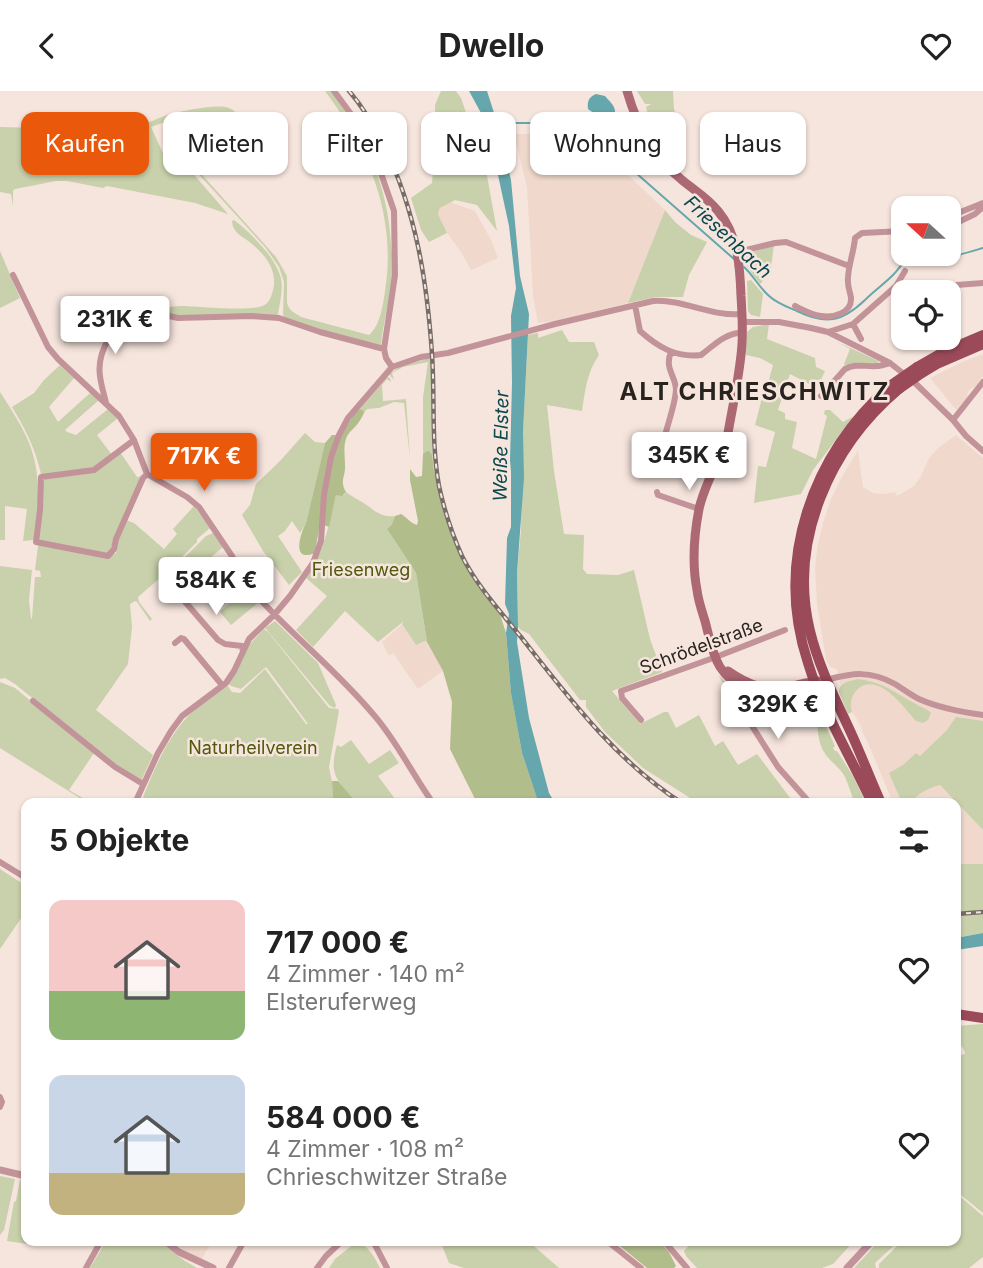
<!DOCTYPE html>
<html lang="de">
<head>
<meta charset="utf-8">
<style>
  :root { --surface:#fff; --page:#f6f6f6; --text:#222; --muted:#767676; --accent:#ea580c }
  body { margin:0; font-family:Inter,sans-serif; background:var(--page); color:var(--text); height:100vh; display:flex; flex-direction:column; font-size:26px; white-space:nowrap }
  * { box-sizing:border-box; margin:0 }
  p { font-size:23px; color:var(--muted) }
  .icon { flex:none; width:38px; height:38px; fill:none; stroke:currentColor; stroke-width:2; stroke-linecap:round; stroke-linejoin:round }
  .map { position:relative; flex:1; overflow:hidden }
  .details { position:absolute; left:21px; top:707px; width:940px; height:448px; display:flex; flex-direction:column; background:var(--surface); border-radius:14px; box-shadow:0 2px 5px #0004 }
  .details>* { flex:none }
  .guide { position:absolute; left:21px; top:21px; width:942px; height:63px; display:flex; gap:14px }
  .needle { width:46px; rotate:291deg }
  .tools { position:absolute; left:891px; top:105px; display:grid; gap:14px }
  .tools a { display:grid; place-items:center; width:70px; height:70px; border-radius:14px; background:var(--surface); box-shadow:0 2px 5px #0004; font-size:35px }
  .price { position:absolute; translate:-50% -60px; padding:0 16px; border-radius:7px; background:#fff; color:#222; font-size:23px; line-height:46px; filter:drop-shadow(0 2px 4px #0008) }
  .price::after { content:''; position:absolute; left:50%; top:42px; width:21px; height:16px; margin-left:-10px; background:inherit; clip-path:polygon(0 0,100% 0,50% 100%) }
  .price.active { background:var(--accent); color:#fff }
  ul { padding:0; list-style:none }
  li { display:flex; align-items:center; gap:21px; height:175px; padding:0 28px }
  li span { display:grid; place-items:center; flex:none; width:196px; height:140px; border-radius:14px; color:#555 }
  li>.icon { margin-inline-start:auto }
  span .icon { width:84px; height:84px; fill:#fffc; stroke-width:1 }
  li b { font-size:30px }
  h2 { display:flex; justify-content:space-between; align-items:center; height:84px; padding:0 28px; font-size:30px }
  .tag { padding:0 24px; border-radius:14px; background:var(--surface); box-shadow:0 2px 5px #0004; font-size:24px; line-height:63px }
  .tag.active { background:var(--accent); color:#fff }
  header { display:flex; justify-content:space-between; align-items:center; height:91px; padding:0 28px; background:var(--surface); font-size:32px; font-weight:700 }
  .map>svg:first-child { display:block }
  .built { fill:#f0d9cc }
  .green { fill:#c8d1ab }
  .forest { fill:#b2bd8c }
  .water { fill:#65a7ac }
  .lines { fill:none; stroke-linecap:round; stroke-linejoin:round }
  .stream { stroke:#65a7ac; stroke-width:2 }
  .minor { stroke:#c3939a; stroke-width:6 }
  .tertiary { stroke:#c3939a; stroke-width:7 }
  .secondary { stroke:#ac6974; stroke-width:9 }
  .primary { stroke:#9a4a59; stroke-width:10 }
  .rail-casing { stroke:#776d68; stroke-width:4.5 }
  .rail { stroke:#f6e5dd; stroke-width:2; stroke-dasharray:5; stroke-linecap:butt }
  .primary-bridge { stroke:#9a4a59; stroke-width:10 }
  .labels { text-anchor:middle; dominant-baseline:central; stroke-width:5; stroke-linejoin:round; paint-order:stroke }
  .park-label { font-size:18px; fill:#4e590a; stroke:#f6e5dd }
  .street-label { font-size:18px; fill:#292320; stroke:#f6e5dd }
  .water-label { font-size:19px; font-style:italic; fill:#0b484d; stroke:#f6e5dd }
  .district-label { font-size:24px; font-weight:bold; letter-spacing:2px; fill:#292320; stroke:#f6e5dd }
</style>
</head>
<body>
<header><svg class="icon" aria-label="back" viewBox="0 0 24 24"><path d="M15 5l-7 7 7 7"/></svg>Dwello<svg class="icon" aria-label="heart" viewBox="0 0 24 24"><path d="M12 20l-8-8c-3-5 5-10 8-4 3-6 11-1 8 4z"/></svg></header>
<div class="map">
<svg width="983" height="1177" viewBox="0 0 983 1177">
  <rect width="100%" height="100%" fill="#f6e5dd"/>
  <!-- built -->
  <path class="built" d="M514 43H567L607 64 665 119 628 212 556 230 538 232 533 205 527 96Z
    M450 111 475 120 491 149 498 167 471 179 461 161 447 142 438 123 440 117Z
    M983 263V285L976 295 970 298 967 303 968 306 956 319 930 287 962 271Z
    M956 344 983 367V656L940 694 983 739V773H956V712H893L861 635 843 604 837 578 830 576 826 569 817 513 815 478 817 458 823 432 831 408 844 382 858 359 863 396 873 402 883 403 895 401 897 405 914 395 921 385 929 367 938 357Z
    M402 533 416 554 425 550 427 551 443 580 418 598 393 562 389 565 382 551Z
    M171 1150H212L202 1168 190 1163Z"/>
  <!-- green -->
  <path class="green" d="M325 0H331C366 45 388 96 391 153 392 162 393 171 393 180 391 206 383 230 381 255L308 235 285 227 283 224 284 191 279 176 265 156 183 66V61L233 36 234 27C212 16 173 28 151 36L167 71 184 72 228 123 195 112 107 95 103 97 67 90H56L15 98 13 100V115L11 103 0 101V36L74 38V41L95 49C100 46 105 47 110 44L112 46 125 41 123 37C141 37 154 28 170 23 183 20 212 14 225 16 233 17 237 22 240 29L231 40 194 60 192 70 196 77 276 166 287 185V212L289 217 293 221 301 226 369 244C380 235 383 214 385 200 397 124 369 60 325 0Z
    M441 0H456L461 7 486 79 497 140 477 114 455 109 440 117 438 123 447 142 429 151 421 139 411 107 432 92 436 44 435 14Z
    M637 0H673L674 18 683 44 677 55 665 61 652 40 646 16 651 13H645Z
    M665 119 675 131 691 144 707 151 689 184 683 206H656L628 212Z
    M234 129C250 141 274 165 280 184 284 196 280 211 278 223L276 225 173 224 155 219C164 218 171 215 181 215 196 215 256 222 266 213 271 209 273 200 274 194 275 176 265 164 252 153 243 145 233 143 232 130Z
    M774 154 770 183 760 193 745 173 744 166 750 162Z
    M0 160 20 207 0 217Z
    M751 189 763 203 760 226 751 224 748 220 747 190Z
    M71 205C89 205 109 213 126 219L127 222 107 248 64 252 63 236Z
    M769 233 767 248 815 267 816 276 825 280 817 297 790 283 778 319 785 322V328L797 331 792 357 816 368 827 325 824 323 825 319H830L843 331 854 325 813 379 801 403 754 412 758 375 766 376 775 341 755 334 763 303H765L773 274 760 267 746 264 747 241 753 236Z
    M562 239 569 251H594L599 264C587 281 585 300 582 320L547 314 554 380 564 443 584 444 583 478 587 483 618 484 634 479 650 548 662 581 612 600 640 633 664 621H668L676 637 699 624 715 655 723 650 738 674 757 663 794 712H698L643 677 605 641 586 616V609H580L529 543 521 539 518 536 517 482 521 439 523 341 528 244 538 242V247Z
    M837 251 879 270V271C869 276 858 269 846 275L844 273 850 258Z
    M426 268H431L432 356 434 380 432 364 425 361 423 363V306L428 271 403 276 392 282 394 289 389 283 401 275Z
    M60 274 74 287 49 316 58 331 90 302 99 309 65 339 67 341 76 344 108 318 118 327 97 344 112 364 95 376 44 384 41 383C35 357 26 339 12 316L34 302 44 289Z
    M387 286 390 287 391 291 387 288 382 294 383 310 406 308 410 368 404 312 394 311 379 317 367 318 364 322 363 319 360 318Z
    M0 301C9 315 19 330 26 345 42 378 39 413 34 449L23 450 27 418 5 415V449H0Z
    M305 342 315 351 325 352 306 432 300 442 292 430 285 440 278 445 302 481 289 494 263 460 242 424 250 414 256 393 280 370Z
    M120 361 137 386 143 385 109 461 105 463 38 450 42 393 45 388 83 383Z
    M346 401C351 405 357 408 362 411 374 418 379 427 395 425L392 433 387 438 416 482 427 551 425 550 416 554 402 533 404 530 378 551 345 520 313 556 296 539 327 505 306 487C324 461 329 434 336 404H344Z
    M194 415 210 437 197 448V451L167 481 138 506 139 511 152 528 150 530 137 511 135 510 130 513 132 536 128 573 96 619 153 664 141 690 115 674 15 593 5 587 0 588V475L32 479 29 509 31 528 32 527 35 486H41L40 480 35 479 38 455 40 453 107 467 113 462 116 463 117 449 126 429 134 432 164 458 177 443 173 438Z
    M213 442 223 456 195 480 184 467 206 445Z
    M246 496 259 511 231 534 220 521Z
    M275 530 318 572 336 614 335 617 330 615 265 537Z
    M264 538 268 541 329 617 338 618 339 620 329 676 332 691 333 712H147L143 706C155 677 166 649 188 625 199 614 214 604 227 594L232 601 240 602 265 578 306 633H308L266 576 241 598 231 595 228 592 247 556Z
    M718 584C723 588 729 595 735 599 751 611 772 611 791 608 800 606 805 604 813 607L835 655 833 657 835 660H837L853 685 866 712H855C851 704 849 694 845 686 840 676 829 670 824 661 814 644 821 625 810 609L803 606 772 614 754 610 746 616 726 597Z
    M858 588C886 592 893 601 916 613 922 617 926 617 931 622L928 629 923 632 916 630C904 617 880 582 859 597 853 602 850 609 851 617 852 623 865 643 868 651L852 621 848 623 839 601C839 591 850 590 858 588Z
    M0 591 15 597 94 662 69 699 91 712 86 711 0 657Z
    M956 626 983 630V739L940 694C928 697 918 702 911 712H902L889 682 903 674 916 662 920 665 946 640Z
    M351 649 369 673 390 659 399 672 378 685 398 712H357C338 690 328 685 337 654L341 656Z
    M956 773H983V842L956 847Z
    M0 778 26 795V804L23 806H26V820L0 858Z
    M983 933V1122L956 1100V965L965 963C965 958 960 953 956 950V935Z
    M0 1085 15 1088 4 1139 0 1144Z
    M20 1089 26 1091 27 1153 7 1150 14 1111 16 1110Z
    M956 1102 983 1125V1166L969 1177H879V1173L902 1150H956Z
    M106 1150H159L185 1170 197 1177H90Z
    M451 1150H528L559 1177H464L449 1172 441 1152Z
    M693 1150H854L833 1173 822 1177H697L686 1165 684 1160Z
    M879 1150H899L875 1172 876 1177H854Z
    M355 1152H361C370 1158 375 1167 380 1177H329L335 1168Z"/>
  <!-- forest -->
  <path class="forest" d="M106 29C125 31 134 48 113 57L110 52 112 46 110 44 95 49 88 50 77 46 74 38 81 34H91Z
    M360 318 363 319 364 322C359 332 357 334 350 341 342 350 345 363 345 374 346 385 339 390 346 401L342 405 336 404 329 436 324 434 319 438 315 462C291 472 300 443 306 432L325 352 332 344H341L355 322Z
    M429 360 432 364 434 380 445 417 462 465 480 495 498 517 506 542 511 601 522 662 539 712H477L450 658 452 611 443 580 427 551 416 482 387 438 392 433 395 425 401 423C408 427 410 432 417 434L418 430 410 389V378L416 386 422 385 423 363 425 361Z
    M338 690 357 712H333L332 690Z
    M614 1150H639L645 1154 650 1150H659L669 1161 676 1175 674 1177H647Z"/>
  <!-- water -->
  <path class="water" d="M469 0H487L497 31 511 89 520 185 529 223 523 341 524 387 517 482 518 536 517 551 529 627 549 702 555 712H539L538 710 522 662 511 602 506 542 509 523 505 513 507 447 511 436V381L510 369 512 292 511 225 516 197 509 135 487 33Z
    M596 3 605 5C610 11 616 15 615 23 606 29 596 24 588 18 587 10 589 6 596 3Z
    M983 842V855L956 859V847Z"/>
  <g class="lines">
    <!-- stream -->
    <path class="stream" d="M498 32H553L566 34 595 46 734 168
      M744 176C753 184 759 196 768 204 776 212 787 216 797 220 826 234 842 231 865 209 874 200 884 193 893 184 898 179 902 172 908 168 915 165 923 167 930 167 948 168 966 162 983 157"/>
    <!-- minor -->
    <path class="minor" d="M334 0 351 23 374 62 394 120 395 184 384 258 386 267 392 276
      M948 126 983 112
      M948 136 975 123 983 116
      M738 161 775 152 786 151 849 175
      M13 184 48 256 58 268 119 325 134 349 147 383 187 406 199 416 232 465 248 494 257 505C294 546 338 581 373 623 397 650 412 683 433 712
      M896 195 930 196 983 192
      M635 214 640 240C658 256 676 267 701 264 717 252 722 244 743 241
      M795 215C803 219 812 224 821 225 833 227 852 222 851 207 850 199 847 196 848 186 849 172 854 160 855 147L862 142 903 140
      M743 231H779L811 237 828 241 890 272 914 291 953 329 966 345 983 360
      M853 233 861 248
      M828 241 853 233 896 195 905 180
      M821 305 845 278C856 272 865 276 877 275 881 275 886 273 890 272
      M106 312C104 303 101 294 100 285 96 258 116 235 134 217L178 227 251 225 279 227 320 241 384 258
      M953 329 983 291
      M134 349 94 379 41 386 40 419 36 451 108 465 114 458 116 448 143 387 147 383
      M664 349C667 334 675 315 676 299 676 285 664 278 671 261
      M657 401 658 404 699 418
      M172 505 176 504 181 506 218 549 225 553 242 555 243 561
      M175 552 181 547 184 548 222 594
      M826 589C853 582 870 579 895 593 903 598 911 604 919 608 939 617 961 621 983 624
      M731 602 778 676 810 712
      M33 610 115 676 143 693
      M641 629 622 607 621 600 716 566 785 539
      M135 712 158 662 171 640 182 625 226 592 234 580 249 548 274 524 290 505 313 472 321 450 324 404 331 366 339 344 348 327 392 276 421 266 448 262 555 233 653 210C684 208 711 226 742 223
      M0 771 26 787
      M0 1006 2 1011 0 1016
      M373 1150 387 1177
      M607 1150 641 1177
      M664 1150 687 1177
      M86 1177 101 1150
      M229 1177 244 1150
      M317 1177 326 1165 342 1150"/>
    <!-- tertiary -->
    <path class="tertiary" d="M0 1079 26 1085
      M165 1150 179 1161 213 1177
      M847 1177 872 1150"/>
    <!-- secondary -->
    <path class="secondary" d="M627 0C637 35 653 66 682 89 694 99 708 107 718 120 738 144 740 175 741 205 742 221 743 237 742 253 740 283 733 313 728 342 721 368 705 391 699 418 694 444 692 473 697 499 698 509 702 520 705 530 709 545 712 563 720 576 732 595 759 608 781 605 795 604 809 598 822 592
      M728 580C748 594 768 602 793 595 802 593 811 590 821 590"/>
    <!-- primary -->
    <path class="primary" d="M917 276 945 260 983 244
      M922 282 937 273 983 253
      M872 712C851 666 823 621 808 572 774 469 812 364 891 294
      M881 712C871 690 862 666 852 644 836 609 819 577 810 540 788 450 830 356 899 298
      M956 923 983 927"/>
    <defs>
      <path id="rail" d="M349 0C363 16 374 35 383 53 416 119 427 190 432 263 435 307 431 351 439 395 444 418 452 443 462 465 477 495 500 520 521 546 569 607 616 670 682 712
        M956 823 983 821"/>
    </defs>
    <!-- rail casing -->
    <use href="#rail" class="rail-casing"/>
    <!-- rail -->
    <use href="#rail" class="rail"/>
    <!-- primary-bridge -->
    <path class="primary-bridge" d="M891 294 917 276
      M899 298 922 282"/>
  </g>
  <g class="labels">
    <!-- park labels -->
    <g class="park-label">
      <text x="361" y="478">Friesenweg</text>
      <text x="253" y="656">Naturheilverein</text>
    </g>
    <!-- street labels -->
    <g class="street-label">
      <text transform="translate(701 555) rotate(-20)">Schrödelstraße</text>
    </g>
    <!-- water labels -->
    <g class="water-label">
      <text transform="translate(728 146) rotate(43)">Friesenbach</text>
      <text transform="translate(501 355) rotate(-89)">Weiße Elster</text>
    </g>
    <!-- district labels -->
    <g class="district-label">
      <text x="755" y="300">ALT CHRIESCHWITZ</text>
    </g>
  </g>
</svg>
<div class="tools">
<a><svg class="needle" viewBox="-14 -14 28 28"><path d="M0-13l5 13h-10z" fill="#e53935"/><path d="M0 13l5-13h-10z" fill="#767676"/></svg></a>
<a><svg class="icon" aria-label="locate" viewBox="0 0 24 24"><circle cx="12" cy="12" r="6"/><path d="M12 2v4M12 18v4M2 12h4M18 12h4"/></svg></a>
</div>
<b class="price" style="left:115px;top:265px">231K €</b>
<b class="price" style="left:689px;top:401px">345K €</b>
<b class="price active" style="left:204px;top:402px">717K €</b>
<b class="price" style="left:216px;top:526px">584K €</b>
<b class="price" style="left:778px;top:650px">329K €</b>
<div class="guide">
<a class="tag active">Kaufen</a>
<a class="tag">Mieten</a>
<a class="tag">Filter</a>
<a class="tag">Neu</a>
<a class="tag">Wohnung</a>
<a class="tag">Haus</a>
</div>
<section class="details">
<h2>5 Objekte<svg class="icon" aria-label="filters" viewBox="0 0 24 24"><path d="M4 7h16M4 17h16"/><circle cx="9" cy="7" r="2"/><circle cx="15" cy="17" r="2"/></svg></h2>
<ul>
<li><span style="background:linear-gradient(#f6c9c9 65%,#8fb573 0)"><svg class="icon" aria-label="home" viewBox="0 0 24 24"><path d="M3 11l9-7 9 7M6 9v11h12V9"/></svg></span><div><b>717 000 €</b><p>4 Zimmer · 140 m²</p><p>Elsteruferweg</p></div><svg class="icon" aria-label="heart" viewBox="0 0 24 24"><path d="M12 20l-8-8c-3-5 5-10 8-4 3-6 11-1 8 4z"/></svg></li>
<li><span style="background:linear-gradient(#c9d6e8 70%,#c2b280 0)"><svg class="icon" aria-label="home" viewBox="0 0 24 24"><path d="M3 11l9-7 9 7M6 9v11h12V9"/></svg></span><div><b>584 000 €</b><p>4 Zimmer · 108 m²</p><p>Chrieschwitzer Straße</p></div><svg class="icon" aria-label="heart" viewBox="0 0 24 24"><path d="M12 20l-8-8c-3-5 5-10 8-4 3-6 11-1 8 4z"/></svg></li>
</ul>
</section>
</div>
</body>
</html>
